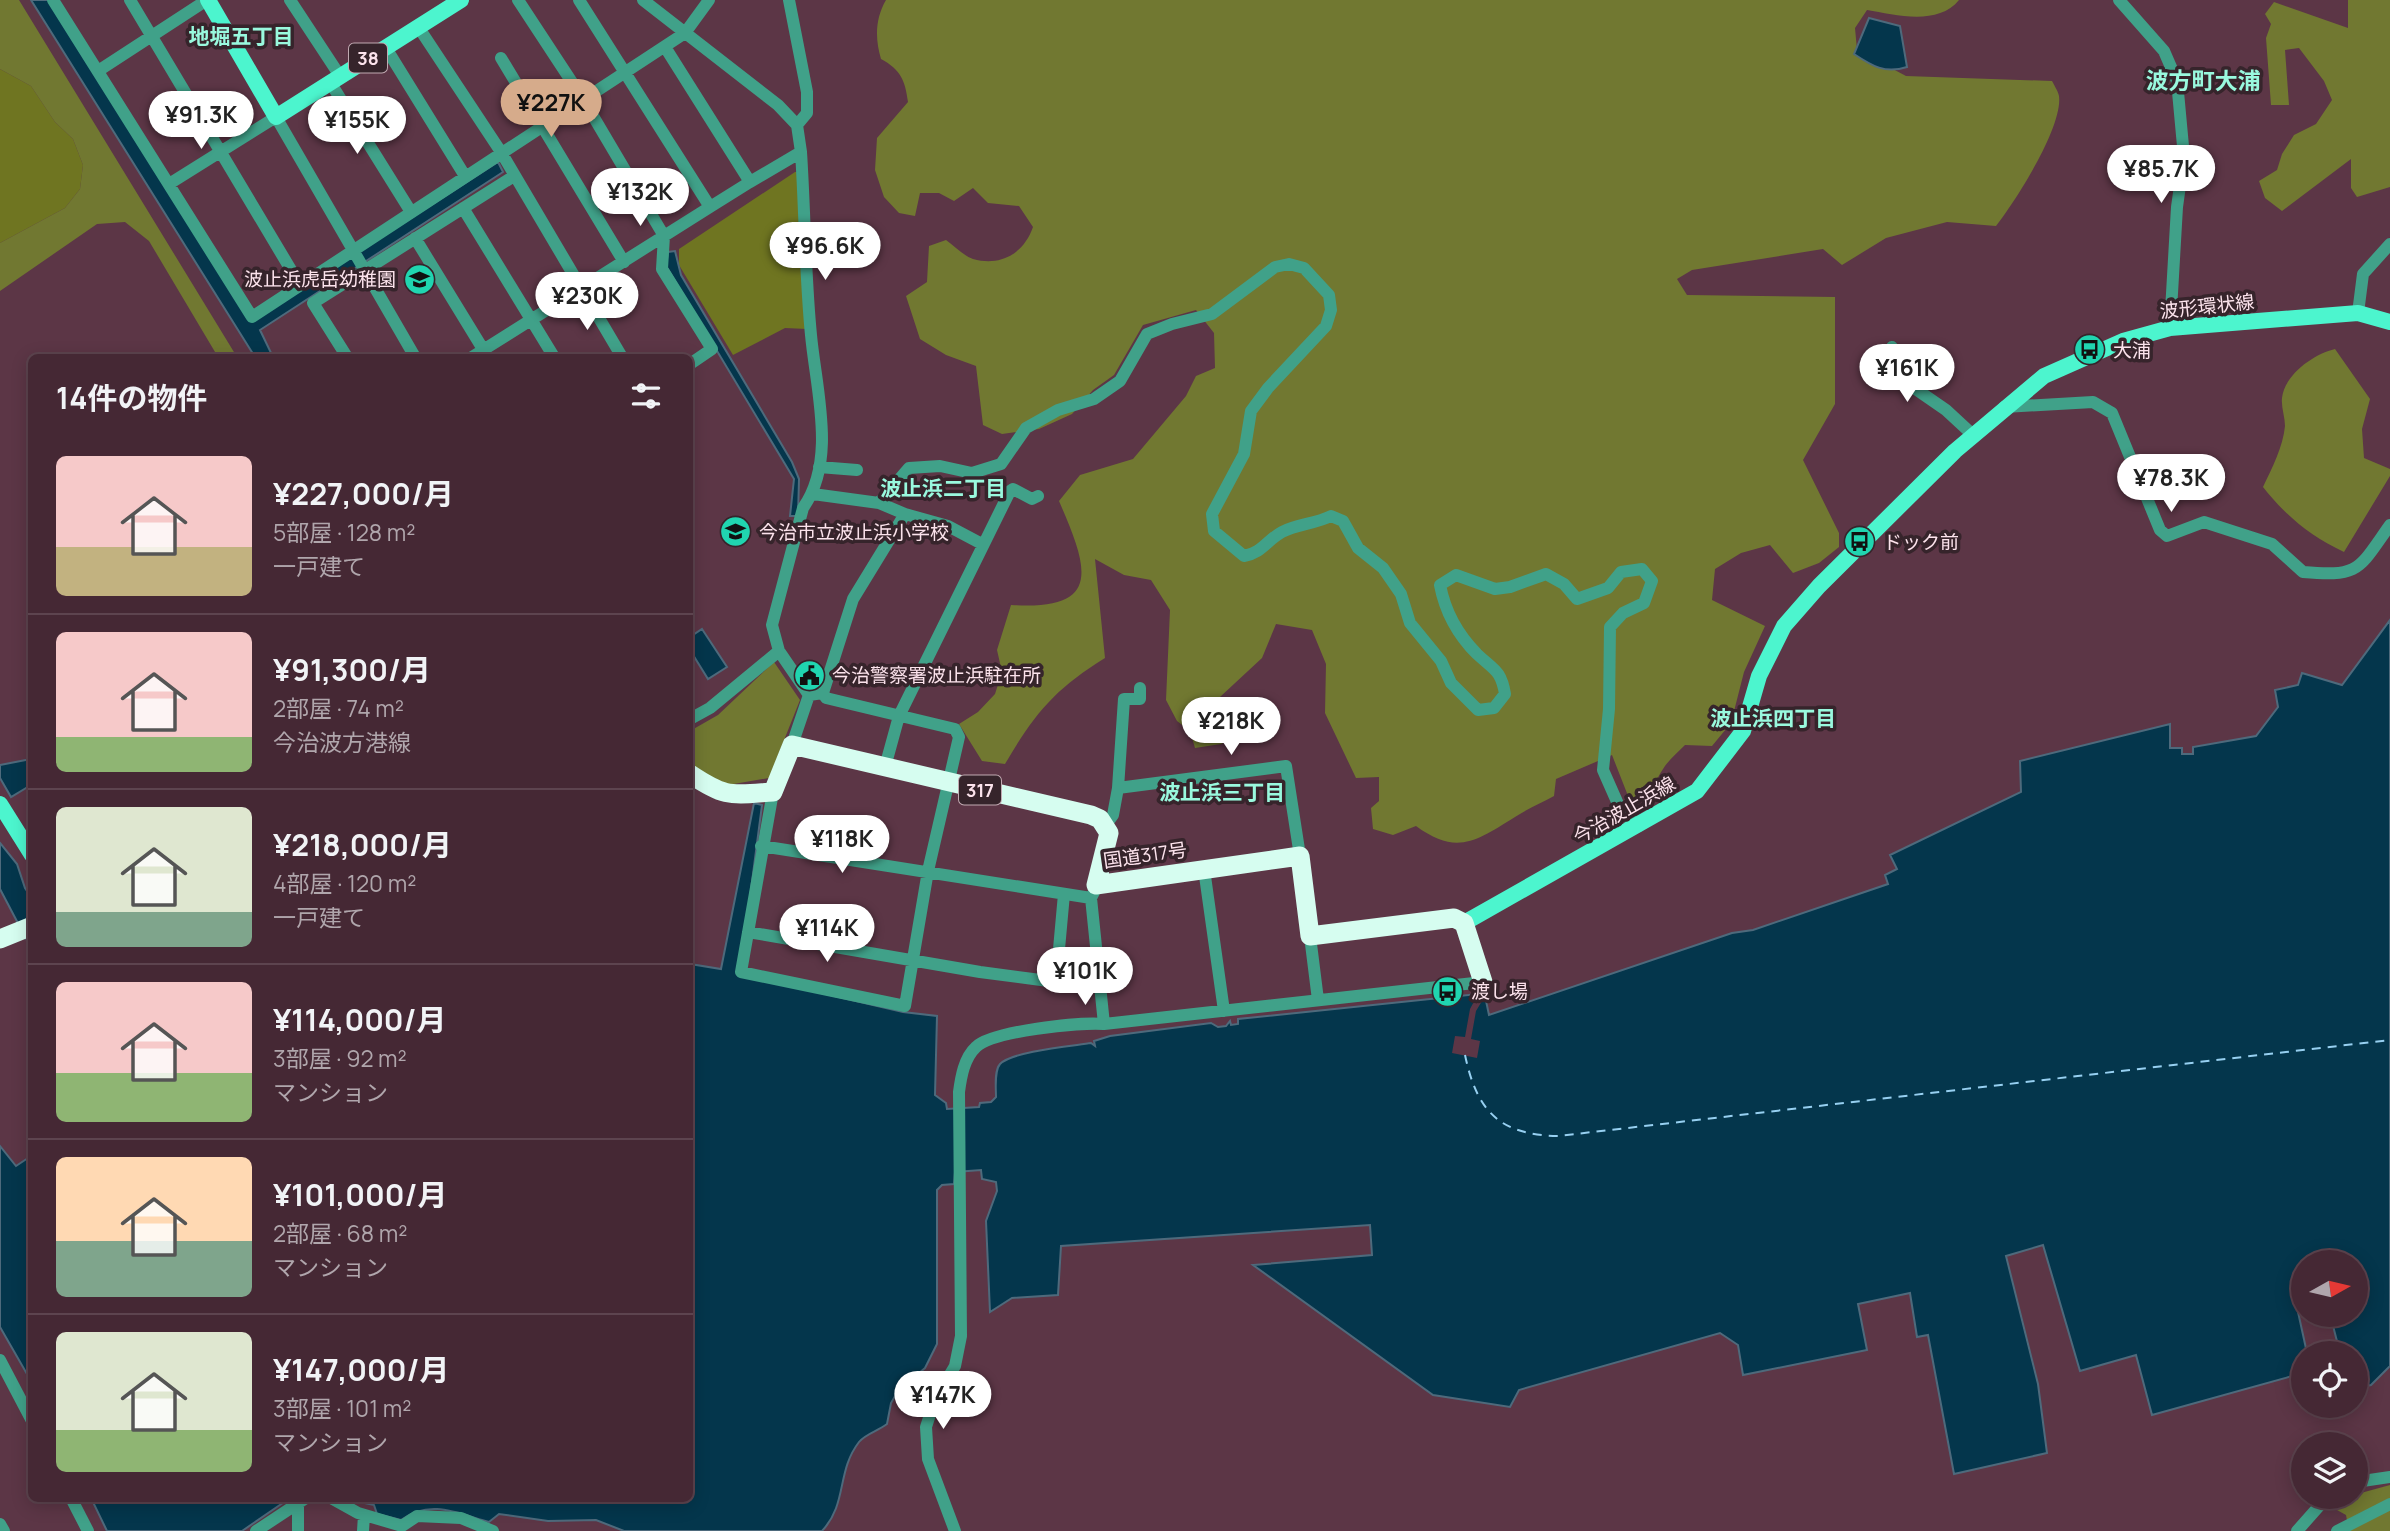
<!DOCTYPE html>
<html lang="ja">
<head>
<meta charset="utf-8">
<style>
  :root { --surface:#452834; --page:#4c303c; --text:#f1f3f6; --muted:#b0a6ac; --line:#5d444f; --accent:#d6ab8b }
  body { margin:0; font-family:Manrope,"Noto Sans JP",sans-serif; background:var(--page); color:var(--text); height:100vh; display:flex; flex-direction:column; font-size:26px; white-space:nowrap }
  * { box-sizing:border-box; margin:0 }
  p { font-size:23px; color:var(--muted) }
  .icon { flex:none; width:38px; height:38px; fill:none; stroke:currentColor; stroke-width:2; stroke-linecap:round; stroke-linejoin:round }
  .map { position:relative; flex:1; overflow:hidden }
  .details { position:absolute; left:28px; top:354px; width:665px; height:1148px; display:flex; flex-direction:column; background:var(--surface); border-radius:10px; box-shadow:0 4px 18px #0003,0 0 0 2px var(--line) }
  .details>* { flex:none }
  .needle { width:46px; rotate:82deg }
  .buttons { position:absolute; left:2291px; top:1250px; display:grid; gap:14px }
  .buttons a { display:grid; place-items:center; width:77px; height:77px; border-radius:50%; background:var(--surface); box-shadow:0 4px 18px #0003,0 0 0 2px var(--line); font-size:35px }
  .price { position:absolute; translate:-50% -60px; padding:0 16px; border-radius:24px; background:#fff; color:#222; font-size:23px; line-height:46px; filter:drop-shadow(0 2px 4px #0008) }
  .price::after { content:''; position:absolute; left:50%; top:42px; width:21px; height:16px; margin-left:-10px; background:inherit; clip-path:polygon(0 0,100% 0,50% 100%) }
  .price.active { background:var(--accent); color:#111 }
  ul { padding:0; list-style:none }
  li { display:flex; align-items:center; gap:21px; height:175px; padding:0 28px }
  li+li { border-top:2px solid var(--line) }
  li span { display:grid; place-items:center; flex:none; width:196px; height:140px; border-radius:10px; color:#555 }
  li>.icon { margin-inline-start:auto }
  span .icon { width:84px; height:84px; fill:#fffc; stroke-width:1 }
  li b { font-size:30px }
  h2 { display:flex; justify-content:space-between; align-items:center; height:84px; padding:0 28px; font-size:30px }
  .map>svg:first-child { display:block }
  .green { fill:#6f7521 }
  .forest { fill:#717831 }
  .water { fill:#04364c; stroke:#4e6a7c; stroke-width:2 }
  .pier { fill:#5c3646 }
  .lines { fill:none; stroke-linecap:round; stroke-linejoin:round }
  .ferry { stroke:#97d0f1; stroke-width:2; stroke-dasharray:9 7; stroke-linecap:butt }
  .minor { stroke:#40a189; stroke-width:12 }
  .major { stroke:#4cf5ce; stroke-width:16 }
  .highway { stroke:#d6fdf0; stroke-width:19 }
  .labels { text-anchor:middle; dominant-baseline:central; stroke-width:7; stroke-linejoin:round; paint-order:stroke }
  .shield { fill:#36242b; stroke:#c1aab2; stroke-width:2 }
  .shield-label { font-size:18px; font-weight:bold; fill:#fce3ec }
  .poi-label { font-size:19px; fill:#fce3ec; stroke:#36242b; text-anchor:start }
  .street-label { font-size:19px; fill:#fce3ec; stroke:#36242b }
  .neighbourhood-label { font-size:21px; font-weight:bold; fill:#99f9de; stroke:#36242b }
  .quarter-label { font-size:23px; font-weight:bold; fill:#99f9de; stroke:#36242b }
</style>
</head>
<body>
<div class="map">
<svg width="2390" height="1531" viewBox="0 0 2390 1531">
  <rect width="100%" height="100%" fill="#5c3646"/>
  <!-- green -->
  <path class="green" d="M0 69 31 86 55 122 73 139 83 165 80 189 65 208 0 243Z
    M795 172H799L807 329 785 328 733 355 679 265V249Z"/>
  <!-- forest -->
  <path class="forest" d="M0 0H19L237 357H218L149 241 125 222 97 224 0 291V243L65 208 80 189 83 165 73 139 55 122 31 86 0 69Z
    M886 0H1959C1938 26 1896 15 1867 10L1855 28 1857 50 1906 76 2052 81C2054 85 2058 91 2059 96 2063 127 2015 202 1996 226L1947 222 1886 238 1842 265 1823 249 1692 270 1677 279 1687 295 1835 297V404L1803 460 1839 533V547L1819 563 1793 573 1770 545 1741 553 1715 569 1712 600 1765 626 1744 672 1731 723 1712 746 1685 745C1678 752 1670 759 1665 766 1653 783 1652 797 1632 806L1612 755 1556 779 1554 796C1541 803 1527 809 1515 817 1476 841 1457 856 1416 826L1393 835 1373 829 1371 808 1379 801V777L1356 778 1325 713 1326 664 1312 630 1276 624 1262 658 1220 697 1200 703 1201 716 1211 723H1237L1239 735 1221 744 1195 748 1190 731 1177 721 1166 700 1170 610 1151 580 1124 575 1095 559 1105 658C1055 689 1035 713 1005 764L982 761 959 724 978 712 995 694 1002 672 997 650 1011 605C1105 611 1087 566 1059 501L1080 475 1133 459 1186 396 1196 376 1215 368 1214 333 1196 310 1143 325 1114 375 1093 390 1072 414 1039 429 1002 434 983 425 976 366 946 355 920 339 906 296 927 282 929 246 946 240C954 246 964 256 973 259 1001 267 1024 253 1033 227L1019 206 988 203 973 188 954 201 939 193H920L915 216 899 213 884 197 875 170 877 138 908 102C905 80 901 70 881 59 875 39 875 19 886 0Z
    M2348 0H2390V187L2357 197 2351 188V159L2282 211 2265 198 2259 181 2277 170 2282 154 2294 135 2316 124 2332 100 2324 81 2299 48 2285 50 2289 105H2271L2266 38 2271 24 2265 14 2274 2 2348 28Z
    M2335 349 2370 399 2362 429 2364 458 2390 469V476L2344 552C2310 536 2286 516 2263 487 2272 468 2283 447 2285 426 2285 417 2281 407 2282 398 2285 374 2314 354 2335 349Z
    M774 662 800 700 769 778 722 786 690 765V731L718 715Z
    M2390 1485V1531H2349L2346 1515 2337 1510 2339 1499Z"/>
  <!-- water -->
  <path class="water" d="M31 0H50L253 320 498 162 503 172 260 330 273 357H255Z
    M1869 18 1900 26 1907 67C1885 74 1872 66 1854 54Z
    M675 251 681 275 792 462 799 479 798 516H790L794 479 666 266 668 252Z
    M2390 620V1366L2371 1385 2356 1388V1353H2340L2330 1314H2356V1262H2303V1311L2298 1312 2307 1353H2303V1373L2152 1415 2136 1355 2080 1371 2043 1245 2006 1256 2038 1384 2047 1453 1954 1474 1928 1335 1917 1337 1910 1293 1858 1304 1867 1350 1743 1375 1738 1345 1720 1333 1519 1390 1510 1407 1433 1395 1253 1265 1372 1255 1370 1225 1061 1246 1058 1295 1012 1298 990 1312 986 1221 997 1191 996 1182 982 1179 981 1170 955 1172 954 1184 942 1185 937 1190V1344L925 1368 898 1391 891 1403 887 1424C878 1431 865 1434 859 1442 836 1472 848 1503 822 1531H624L596 1520 548 1521 499 1514 489 1522C457 1513 430 1499 401 1520L377 1514 374 1505 341 1498H690V964L721 969 754 803 762 805 740 974 903 1012 937 1016 935 1095 946 1103 947 1109 979 1107 980 1103 991 1102 996 1097C996 1088 994 1071 1000 1064 1013 1051 1072 1046 1091 1043L1095 1046 1094 1041 1110 1036 1211 1023 1218 1027 1226 1026 1230 1021 1231 1025 1238 1024V1019L1478 994 1485 996 1489 1015 1732 933 1753 930 1888 884 1885 875 1897 869 1890 855 2021 792 2020 761 2170 724V748H2182V754H2193V747L2256 736 2278 707 2275 690 2298 685 2302 673 2342 685Z
    M702 629 727 667 708 679 690 650V637Z
    M31 759V785L11 797 0 778V765Z
    M0 843 17 864 25 888 31 897V948L0 889Z
    M0 1146 16 1166 31 1156V1381L0 1327Z
    M91 1498H290L242 1531H107Z"/>
  <!-- pier -->
  <path class="pier" d="M1478 994 1485 996 1476 1011 1471 1039 1480 1041 1477 1058 1452 1053 1455 1036 1465 1037 1470 1009Z"/>
  <g class="lines">
    <!-- ferry -->
    <path class="ferry" d="M1465 1055C1477 1112 1500 1135 1558 1136L2390 1040"/>
    <!-- minor -->
    <path class="minor" d="M53 0 252 317 685 33 709 0
      M130 0 300 285
      M290 0 340 76
      M518 0 583 99 664 236 662 269 712 349 690 364
      M643 0 778 105 797 125 801 152C805 213 805 274 811 335 816 390 837 460 803 508L772 625 779 651 809 695 792 745
      M789 0 807 92V113L797 125
      M2119 0 2164 51 2177 81 2184 157 2177 207 2170 328
      M419 28 501 152 622 357
      M665 47 750 182 710 207
      M386 48 465 176
      M501 58 624 262
      M98 71 207 0
      M330 82 411 212
      M750 182 801 152
      M169 184 276 117 415 357
      M463 208 554 357
      M415 238 486 354
      M2358 313 2363 274 2390 244
      M1892 347 1894 374 1946 410 1973 435
      M347 357 313 303 514 176
      M472 357 710 207 579 0
      M2004 407 2093 402 2112 413 2160 530 2167 536 2204 522 2272 544 2303 572C2360 577 2358 570 2390 525
      M819 467 857 470
      M813 494 879 503 905 514 948 526 982 544
      M879 503 909 468 940 466 972 473 1001 464 1026 428 1058 410 1094 399 1120 381 1147 334 1172 324 1212 314 1275 267 1289 264 1304 268 1329 295 1331 310 1326 326 1268 388 1251 411 1244 454 1212 514 1214 531 1244 556C1262 553 1267 540 1282 532 1297 524 1315 524 1331 516L1343 521 1358 548 1383 568 1401 594 1410 623 1441 661 1451 683 1478 710 1494 708 1505 694C1501 670 1494 670 1477 654 1458 635 1445 611 1440 585L1456 575 1495 589 1510 587 1546 574 1564 584 1577 599 1608 588 1621 572 1642 569 1652 581 1644 603 1623 613 1610 627 1609 709 1603 770 1622 813 1639 826
      M823 693 853 599 905 514
      M690 719 710 708 779 651
      M885 767 899 716 1010 491 1013 489 1032 499 1038 496
      M1118 788 1124 699H1140V688
      M773 792 741 972 905 1006 928 871 959 737 955 729 826 698 823 693 809 695
      M1105 826 1113 815 1118 788 1286 766 1300 856
      M761 846 1091 898
      M1204 869 1224 1011
      M1094 892 1091 898 1104 1024
      M748 932 980 972 1056 982 1098 985
      M1310 936 1318 1000
      M1056 982 1064 894
      M0 1360 32 1421
      M2356 1482 2390 1477
      M71 1498 88 1531
      M331 1498 358 1513 402 1526 417 1516 461 1518 493 1531
      M298 1504V1531
      M0 1524 4 1531
      M256 1531 306 1498
      M363 1531 364 1515
      M955 1531 928 1459 926 1427 935 1399 955 1366 961 1336 959 1092C961 1077 964 1058 976 1047 992 1031 1080 1022 1104 1024L1483 982
      M2297 1531 2328 1496
      M2337 1531 2390 1504"/>
    <!-- major -->
    <path class="major" d="M208 0 276 117 461 0
      M0 804 32 855
      M1464 923 1697 791 1743 731 1759 676 1784 626 1819 586 1955 451 2044 376 2123 341 2170 328 2358 313 2390 322"/>
    <!-- highway -->
    <path class="highway" d="M690 774C726 798 730 795 773 792L792 745 1091 815 1100 819 1109 833 1096 885 1300 856 1310 936 1454 918 1464 923 1483 982
      M0 939 32 926"/>
  </g>
  <!-- icons -->
  <defs>
    <symbol id="school-disc" viewBox="-11 -11 22 22"><circle r="9.5" fill="#20d5b0" stroke="#36242b"/><path d="M0-5L7-2L0 1L-7-2ZM-4 1L0 2.5L4 1V4Q0 6-4 4Z" fill="#111"/></symbol>
    <symbol id="bus-disc" viewBox="-11 -11 22 22"><circle r="9.5" fill="#20d5b0" stroke="#36242b"/><path d="M-5-6H5V4H4V6H2V4H-2V6H-4V4H-5ZM-3.5-4V0h7V-4ZM-3.5 1.2v1.5H-2V1.2ZM2 1.2v1.5H3.5V1.2Z" fill="#111"/></symbol>
    <symbol id="civic-disc" viewBox="-11 -11 22 22"><circle r="9.5" fill="#20d5b0" stroke="#36242b"/><path d="M-.6-6.5H3V-4.5H.6V-3L4-1V1h2V6H-6V1h2V-1L-.6-3ZM-1.2 2.5V6h2.4V2.5Z" fill="#111"/></symbol>
  </defs>
  <g fill-rule="evenodd">
    <use href="#school-disc" x="402" y="262" width="35" height="35"/>
    <use href="#bus-disc" x="2072" y="332" width="35" height="35"/>
    <use href="#school-disc" x="718" y="514" width="35" height="35"/>
    <use href="#bus-disc" x="1842" y="524" width="35" height="35"/>
    <use href="#civic-disc" x="792" y="658" width="35" height="35"/>
    <use href="#bus-disc" x="1430" y="974" width="35" height="35"/>
  </g>
  <g class="labels">
    <!-- shield labels -->
    <g class="shield">
      <rect x="349" y="43.5" width="38" height="29" rx="5"/>
      <rect x="959" y="775.5" width="42" height="29" rx="5"/>
    </g>
    <g class="shield-label">
      <text x="368" y="58">38</text>
      <text x="980" y="790">317</text>
    </g>
    <!-- poi labels -->
    <g class="poi-label">
      <text x="396" y="279" text-anchor="end">波止浜虎岳幼稚園</text>
      <text x="2113" y="350">大浦</text>
      <text x="759" y="532">今治市立波止浜小学校</text>
      <text x="1883" y="542">ドック前</text>
      <text x="832" y="675">今治警察署波止浜駐在所</text>
      <text x="1471" y="991">渡し場</text>
    </g>
    <!-- street labels -->
    <g class="street-label">
      <text transform="translate(2207 306) rotate(-6)">波形環状線</text>
      <text transform="translate(1624 810) rotate(-30)">今治波止浜線</text>
      <text transform="translate(1145 855) rotate(-8)">国道317号</text>
    </g>
    <!-- neighbourhood labels -->
    <g class="neighbourhood-label">
      <text x="241" y="36">地堀五丁目</text>
      <text x="943" y="488">波止浜二丁目</text>
      <text x="1773" y="718">波止浜四丁目</text>
      <text x="1222" y="792">波止浜三丁目</text>
    </g>
    <!-- quarter labels -->
    <g class="quarter-label">
      <text x="2203" y="80">波方町大浦</text>
    </g>
  </g>
</svg>
<div class="buttons">
<a><svg class="needle" viewBox="-14 -14 28 28"><path d="M0-13l5 13h-10z" fill="#e53935"/><path d="M0 13l5-13h-10z" fill="#b0a6ac"/></svg></a>
<a><svg class="icon" aria-label="locate" viewBox="0 0 24 24"><circle cx="12" cy="12" r="6"/><path d="M12 2v4M12 18v4M2 12h4M18 12h4"/></svg></a>
<a><svg class="icon" aria-label="layers" viewBox="0 0 24 24"><path d="M12 4l9 5-9 5-9-5zM3 14l9 5 9-5"/></svg></a>
</div>
<b class="price active" style="left:551px;top:139px">¥227K</b>
<b class="price" style="left:201px;top:151px">¥91.3K</b>
<b class="price" style="left:357px;top:156px">¥155K</b>
<b class="price" style="left:2161px;top:205px">¥85.7K</b>
<b class="price" style="left:640px;top:228px">¥132K</b>
<b class="price" style="left:825px;top:282px">¥96.6K</b>
<b class="price" style="left:587px;top:332px">¥230K</b>
<b class="price" style="left:1907px;top:404px">¥161K</b>
<b class="price" style="left:2171px;top:514px">¥78.3K</b>
<b class="price" style="left:1231px;top:757px">¥218K</b>
<b class="price" style="left:842px;top:875px">¥118K</b>
<b class="price" style="left:827px;top:964px">¥114K</b>
<b class="price" style="left:1085px;top:1007px">¥101K</b>
<b class="price" style="left:943px;top:1431px">¥147K</b>
<section class="details">
<h2>14件の物件<svg class="icon" aria-label="filters" viewBox="0 0 24 24"><path d="M4 7h16M4 17h16"/><circle cx="9" cy="7" r="2"/><circle cx="15" cy="17" r="2"/></svg></h2>
<ul>
<li><span style="background:linear-gradient(#f6c9c9 65%,#c2b280 0)"><svg class="icon" aria-label="home" viewBox="0 0 24 24"><path d="M3 11l9-7 9 7M6 9v11h12V9"/></svg></span><div><b>¥227,000/月</b><p>5部屋 · 128 m²</p><p>一戸建て</p></div></li>
<li><span style="background:linear-gradient(#f6c9c9 75%,#8fb573 0)"><svg class="icon" aria-label="home" viewBox="0 0 24 24"><path d="M3 11l9-7 9 7M6 9v11h12V9"/></svg></span><div><b>¥91,300/月</b><p>2部屋 · 74 m²</p><p>今治波方港線</p></div></li>
<li><span style="background:linear-gradient(#dfe7d0 75%,#7fa58c 0)"><svg class="icon" aria-label="home" viewBox="0 0 24 24"><path d="M3 11l9-7 9 7M6 9v11h12V9"/></svg></span><div><b>¥218,000/月</b><p>4部屋 · 120 m²</p><p>一戸建て</p></div></li>
<li><span style="background:linear-gradient(#f6c9c9 65%,#8fb573 0)"><svg class="icon" aria-label="home" viewBox="0 0 24 24"><path d="M3 11l9-7 9 7M6 9v11h12V9"/></svg></span><div><b>¥114,000/月</b><p>3部屋 · 92 m²</p><p>マンション</p></div></li>
<li><span style="background:linear-gradient(#ffd9b3 60%,#7fa58c 0)"><svg class="icon" aria-label="home" viewBox="0 0 24 24"><path d="M3 11l9-7 9 7M6 9v11h12V9"/></svg></span><div><b>¥101,000/月</b><p>2部屋 · 68 m²</p><p>マンション</p></div></li>
<li><span style="background:linear-gradient(#dfe7d0 70%,#8fb573 0)"><svg class="icon" aria-label="home" viewBox="0 0 24 24"><path d="M3 11l9-7 9 7M6 9v11h12V9"/></svg></span><div><b>¥147,000/月</b><p>3部屋 · 101 m²</p><p>マンション</p></div></li>
</ul>
</section>
</div>
</body>
</html>
